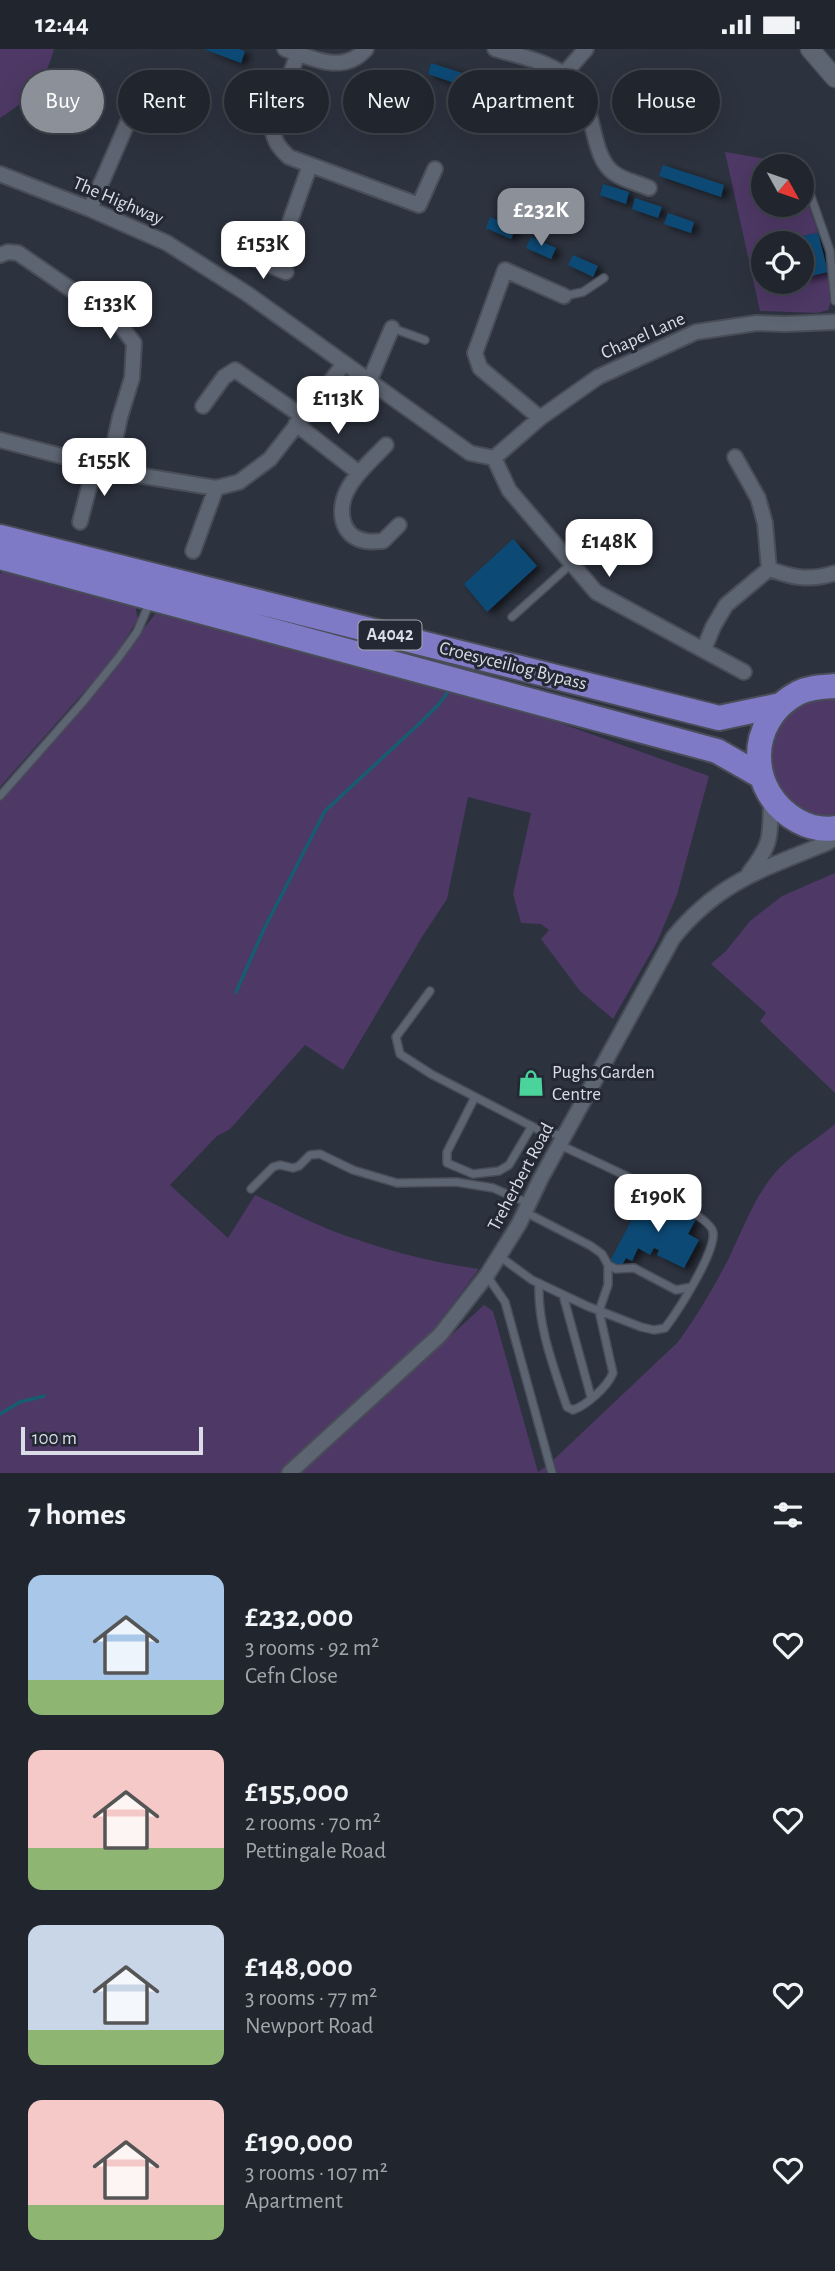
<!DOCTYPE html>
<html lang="en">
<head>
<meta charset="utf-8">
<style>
  :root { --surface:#21262e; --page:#2d323a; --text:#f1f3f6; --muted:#a2a5aa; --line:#3e434a; --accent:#8c9099 }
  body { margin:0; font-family:"Alegreya Sans",sans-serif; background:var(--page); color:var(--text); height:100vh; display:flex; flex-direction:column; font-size:26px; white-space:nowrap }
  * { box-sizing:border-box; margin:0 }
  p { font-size:23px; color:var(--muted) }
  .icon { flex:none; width:38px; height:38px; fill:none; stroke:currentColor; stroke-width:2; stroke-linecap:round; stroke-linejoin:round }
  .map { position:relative; height:1424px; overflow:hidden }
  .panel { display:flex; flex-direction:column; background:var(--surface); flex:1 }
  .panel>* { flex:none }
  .guide { position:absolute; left:21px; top:21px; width:794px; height:63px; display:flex; gap:14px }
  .needle { width:46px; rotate:130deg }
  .fabs { position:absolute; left:751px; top:105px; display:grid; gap:14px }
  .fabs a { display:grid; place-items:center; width:63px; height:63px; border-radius:50%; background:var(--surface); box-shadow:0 7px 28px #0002,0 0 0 2px var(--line); font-size:35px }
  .scale { position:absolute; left:21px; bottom:18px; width:182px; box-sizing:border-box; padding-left:7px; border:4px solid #dadde5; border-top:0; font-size:19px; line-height:24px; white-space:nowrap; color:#dadde5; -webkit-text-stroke:5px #232834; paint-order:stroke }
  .price { position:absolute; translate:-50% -60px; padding:0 16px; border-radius:14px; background:#fff; color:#222; font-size:23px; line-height:46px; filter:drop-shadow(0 2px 4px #0008) }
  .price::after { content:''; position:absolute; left:50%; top:42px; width:21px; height:16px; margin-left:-10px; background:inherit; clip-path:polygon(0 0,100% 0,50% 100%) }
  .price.active { background:var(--accent); color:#fff }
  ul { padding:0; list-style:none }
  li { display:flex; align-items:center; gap:21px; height:175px; padding:0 28px }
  li span { display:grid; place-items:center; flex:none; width:196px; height:140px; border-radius:14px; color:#555 }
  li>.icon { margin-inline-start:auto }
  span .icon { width:84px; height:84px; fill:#fffc; stroke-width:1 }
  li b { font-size:30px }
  h2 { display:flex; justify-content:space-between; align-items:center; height:84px; padding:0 28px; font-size:30px }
  .pill { padding:0 24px; border-radius:32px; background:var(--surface); box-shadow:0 7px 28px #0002,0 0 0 2px var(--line); font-size:24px; line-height:63px }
  .pill.active { background:var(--accent); color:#fff }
  .status { display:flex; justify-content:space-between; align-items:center; height:49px; padding:0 35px; background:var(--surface); direction:ltr }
  .status svg { height:19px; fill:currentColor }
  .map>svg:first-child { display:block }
  .green { fill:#4e3865 }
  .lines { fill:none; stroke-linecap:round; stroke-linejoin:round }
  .stream { stroke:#185c71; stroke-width:3.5 }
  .building { fill:#0b4a74; filter:url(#shadow) }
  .service-casing { stroke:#484d57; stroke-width:10 }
  .minor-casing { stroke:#484d57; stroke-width:18 }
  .tertiary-casing { stroke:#484d57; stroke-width:21 }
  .trunk-casing { stroke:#484d57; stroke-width:28 }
  .service { stroke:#5e6572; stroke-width:7 }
  .minor { stroke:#5e6572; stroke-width:14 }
  .tertiary { stroke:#5e6572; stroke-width:18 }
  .trunk { stroke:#7e7ac5; stroke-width:24 }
  .labels { text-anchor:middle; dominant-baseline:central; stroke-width:6; stroke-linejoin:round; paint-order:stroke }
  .shield { fill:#232834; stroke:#a3a7b0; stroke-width:2 }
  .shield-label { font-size:18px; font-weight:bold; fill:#dadde5 }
  .street-label { font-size:19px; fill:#dadde5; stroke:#232834 }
  .poi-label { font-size:19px; fill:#dadde5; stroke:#232834; text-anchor:start }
</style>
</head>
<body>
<div class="status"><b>12:44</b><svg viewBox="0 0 49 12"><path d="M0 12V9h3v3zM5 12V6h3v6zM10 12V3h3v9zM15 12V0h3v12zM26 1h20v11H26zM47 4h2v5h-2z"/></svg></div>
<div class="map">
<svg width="835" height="1424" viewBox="0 0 835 1424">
  <defs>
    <filter id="shadow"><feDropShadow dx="5.5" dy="3" stdDeviation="3.5" flood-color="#0009"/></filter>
  </defs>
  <rect width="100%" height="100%" fill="#2c323e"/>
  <!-- green -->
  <path class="green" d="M0 0H54C45 34 29 51 0 69Z
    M725 103 796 115 797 117H763V156H802V138L818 184 803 187 805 195 802 196 763 194V233H802V229L828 223 830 256 828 261 817 264 760 262Z
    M4 521 135 557 138 570 114 609 0 738V525Z
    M156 564 361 616 532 664 709 727 677 846 657 893 613 970 580 942 541 890 549 881 541 875 521 874 513 845 531 764 468 748 447 850 422 888 343 1021 305 996 230 1080 217 1087 170 1136 228 1189 255 1146C280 1157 303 1170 328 1180 377 1199 428 1213 479 1220L431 1284 281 1424H0V752L69 675Z
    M821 648 835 649V769C811 768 787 760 776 737 773 731 773 722 772 715 769 695 772 680 787 665 796 656 809 652 821 648Z
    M835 824V1044L760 972 766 964 711 915 726 902 750 872 782 847Z
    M835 1075V1424H301L484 1256 493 1262 538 1423 549 1415 678 1293C697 1267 713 1239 728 1211 741 1184 752 1154 770 1130 788 1106 813 1094 835 1075Z"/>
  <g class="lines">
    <!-- stream -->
    <path class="stream" d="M236 943 264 880 325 762 421 673 439 655 450 640
      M0 1365 20 1353 44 1347"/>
  </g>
  <!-- building -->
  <path class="building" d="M204 0H238L245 2 241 14Z
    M431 14 505 38 501 50 428 25Z
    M663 116 724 136 721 148 659 127Z
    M603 135 629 143 626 155 600 146Z
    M635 149 662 158 658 169 632 160Z
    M668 164 694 173 691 184 664 175Z
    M490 168 516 179 511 190 486 179Z
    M818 184 828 223 802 229V196L805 195 803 187Z
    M531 188 556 199 551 210 526 199Z
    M573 206 598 217 593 228 568 216Z
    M513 490 537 517 487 563 464 535Z
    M646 1144 696 1170 688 1185 699 1191 684 1219 657 1206 659 1201 654 1199 650 1206 638 1199 632 1212 626 1209 621 1218 610 1212Z"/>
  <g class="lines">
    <defs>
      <path id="service" d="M808 139 830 202 835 252
        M564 247 583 243 604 229
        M392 279 425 291
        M512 568 571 515
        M0 747 82 654 119 608 137 583 150 553
        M430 942 396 988 400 1005 431 1025 539 1081 564 1087
        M475 1048 447 1103V1114L473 1125 499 1122 509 1116 532 1077
        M251 1140 273 1118 280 1116 293 1119 299 1117 310 1106 320 1105 353 1121 397 1134 456 1133 493 1139 528 1154
        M525 1163 591 1197 602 1205 608 1216 616 1220 634 1219 676 1241 691 1238
        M499 1207 532 1231 587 1257 641 1278 654 1281 665 1279C678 1262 716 1203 713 1183 710 1162 583 1107 560 1096
        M487 1227 505 1253 552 1424
        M539 1234C537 1276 554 1319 567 1358L573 1361C587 1356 607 1338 613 1324L599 1262 608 1236V1216
        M563 1246 591 1348"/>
      <path id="minor" d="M285 0C312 9 343 26 366 0
        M495 0C522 8 555 13 575 35 596 58 590 107 614 124 623 131 638 134 649 139
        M298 4 272 78C274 92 279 99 289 108L419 156 435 120
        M563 26 586 0
        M0 125 90 160 167 194 246 244 470 404 494 409
        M90 160 140 45 152 46
        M0 206 8 203 18 204 117 272 134 294 132 329 120 368 109 419
        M253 209 286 223
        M274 218 310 116
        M369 333 392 279
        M203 357 224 328 235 321 302 367
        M540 369 480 319 475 304 505 221 564 247
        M296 375 359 424
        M0 391 131 425 216 439 239 433 270 410 344 315
        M386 396C373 410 358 422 349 438 337 458 339 488 366 492 371 493 377 492 383 492L399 476
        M735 408 758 449 765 474 769 520
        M494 409 540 369 598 328 696 283 757 274 786 275 835 273
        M494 409 509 441 596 543 744 623
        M80 473 95 415
        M193 502 216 439
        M704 600 713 578 726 556 769 520C794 529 809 532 835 524
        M749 824C773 794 770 787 771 750
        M289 1424 440 1286 487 1226 519 1175 540 1131 673 889C718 833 763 820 827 794L835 789"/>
      <path id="tertiary" d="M810 0 835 29"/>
      <path id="trunk" d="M0 488 719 669 781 656
        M0 508 717 702 761 727
        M835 637C822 638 810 638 798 644 745 672 747 744 798 772 809 778 823 781 835 779"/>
    </defs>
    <!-- service casing -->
    <use href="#service" class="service-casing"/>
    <!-- minor casing -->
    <use href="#minor" class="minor-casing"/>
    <!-- tertiary casing -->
    <use href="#tertiary" class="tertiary-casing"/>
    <!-- trunk casing -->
    <use href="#trunk" class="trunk-casing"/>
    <!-- service -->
    <use href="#service" class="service"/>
    <!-- minor -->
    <use href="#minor" class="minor"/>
    <!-- tertiary -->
    <use href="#tertiary" class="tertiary"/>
    <!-- trunk -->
    <use href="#trunk" class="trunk"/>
  </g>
  <!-- icons -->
  <defs>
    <symbol id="shop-bare" viewBox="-9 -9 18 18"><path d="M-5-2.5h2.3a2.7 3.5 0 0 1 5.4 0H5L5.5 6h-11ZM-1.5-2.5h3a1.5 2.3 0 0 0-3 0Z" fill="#4ad49c" stroke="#232834" stroke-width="2.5" paint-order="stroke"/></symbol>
  </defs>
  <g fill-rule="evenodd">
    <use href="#shop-bare" x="512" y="1015" width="38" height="38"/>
  </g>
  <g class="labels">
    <!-- shield labels -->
    <rect class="shield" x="358.5" y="571.5" width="63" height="29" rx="5"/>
    <g class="shield-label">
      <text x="390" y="586">A4042</text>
    </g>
    <!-- street labels -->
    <g class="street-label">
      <text transform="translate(118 152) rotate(23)">The Highway</text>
      <text transform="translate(643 287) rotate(-24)">Chapel Lane</text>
      <text transform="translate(513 617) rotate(14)">Croesyceiliog Bypass</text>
      <text transform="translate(521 1128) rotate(-62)">Treherbert Road</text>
    </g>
    <!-- poi labels -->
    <g class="poi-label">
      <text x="552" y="1023">Pughs Garden<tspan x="552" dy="22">Centre</tspan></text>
    </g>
  </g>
</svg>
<div class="fabs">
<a><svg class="needle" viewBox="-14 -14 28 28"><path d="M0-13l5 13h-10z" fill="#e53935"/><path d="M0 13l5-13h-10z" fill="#a2a5aa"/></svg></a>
<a><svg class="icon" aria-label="locate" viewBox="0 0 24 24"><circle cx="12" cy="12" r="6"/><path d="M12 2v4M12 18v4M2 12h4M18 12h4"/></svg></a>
</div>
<div class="scale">100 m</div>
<b class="price active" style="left:541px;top:199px">£232K</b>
<b class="price" style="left:263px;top:232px">£153K</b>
<b class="price" style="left:110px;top:292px">£133K</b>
<b class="price" style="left:338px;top:387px">£113K</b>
<b class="price" style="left:104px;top:449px">£155K</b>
<b class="price" style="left:609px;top:530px">£148K</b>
<b class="price" style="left:658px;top:1185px">£190K</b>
<div class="guide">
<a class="pill active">Buy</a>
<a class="pill">Rent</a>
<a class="pill">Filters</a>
<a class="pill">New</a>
<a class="pill">Apartment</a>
<a class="pill">House</a>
</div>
</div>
<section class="panel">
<h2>7 homes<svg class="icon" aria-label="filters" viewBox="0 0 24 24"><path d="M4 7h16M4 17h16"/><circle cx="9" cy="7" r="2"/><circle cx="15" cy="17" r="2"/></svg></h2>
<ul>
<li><span style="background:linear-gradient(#a9c7e8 75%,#8fb573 0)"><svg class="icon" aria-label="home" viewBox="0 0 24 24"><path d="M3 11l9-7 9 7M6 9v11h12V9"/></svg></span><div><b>£232,000</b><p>3 rooms · 92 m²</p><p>Cefn Close</p></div><svg class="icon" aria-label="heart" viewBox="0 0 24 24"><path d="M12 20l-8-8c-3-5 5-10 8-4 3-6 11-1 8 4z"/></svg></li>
<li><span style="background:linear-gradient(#f6c9c9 70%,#8fb573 0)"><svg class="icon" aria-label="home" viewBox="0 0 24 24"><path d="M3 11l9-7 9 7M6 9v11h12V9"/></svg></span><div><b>£155,000</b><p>2 rooms · 70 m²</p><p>Pettingale Road</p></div><svg class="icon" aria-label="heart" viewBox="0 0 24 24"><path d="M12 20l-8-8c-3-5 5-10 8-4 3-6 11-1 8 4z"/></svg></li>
<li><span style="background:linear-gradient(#c9d6e8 75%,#8fb573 0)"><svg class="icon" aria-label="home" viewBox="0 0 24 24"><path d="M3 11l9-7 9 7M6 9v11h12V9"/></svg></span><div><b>£148,000</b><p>3 rooms · 77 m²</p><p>Newport Road</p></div><svg class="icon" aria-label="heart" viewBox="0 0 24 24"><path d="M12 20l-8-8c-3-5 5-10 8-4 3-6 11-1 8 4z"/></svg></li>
<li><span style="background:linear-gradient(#f6c9c9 75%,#8fb573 0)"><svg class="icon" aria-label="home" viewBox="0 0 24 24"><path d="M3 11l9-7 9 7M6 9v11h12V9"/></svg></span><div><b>£190,000</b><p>3 rooms · 107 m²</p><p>Apartment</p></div><svg class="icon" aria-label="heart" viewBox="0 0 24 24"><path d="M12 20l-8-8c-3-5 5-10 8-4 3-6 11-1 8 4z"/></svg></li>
</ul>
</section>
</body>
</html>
